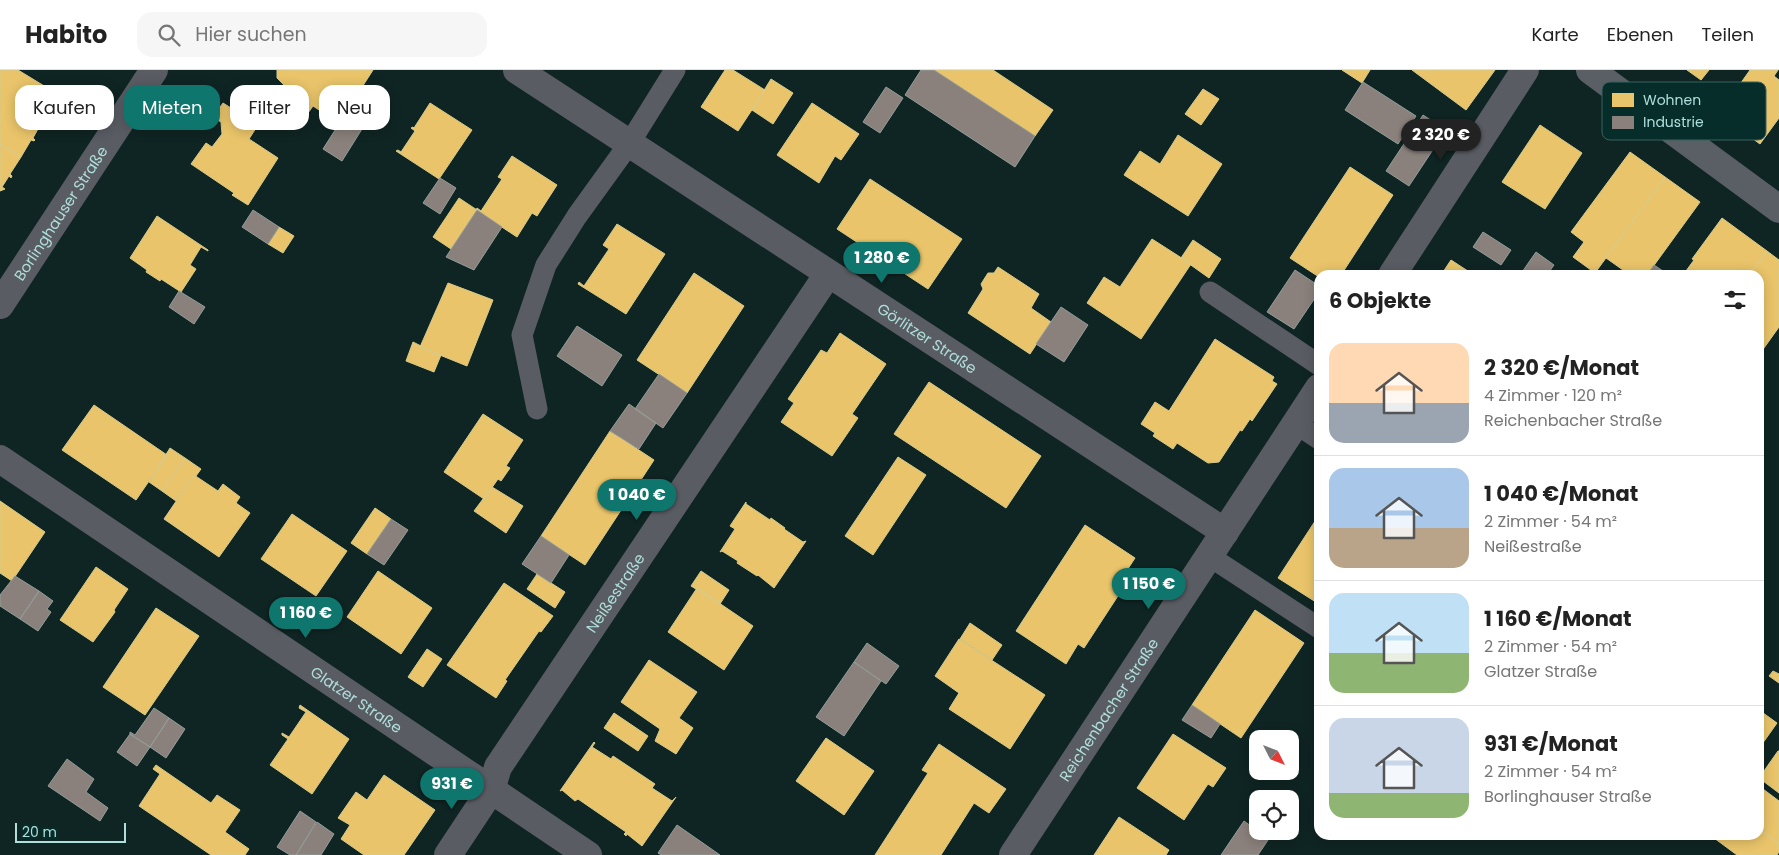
<!DOCTYPE html>
<html lang="de">
<head>
<meta charset="utf-8">
<style>
  :root { --surface:#fff; --page:#f6f6f6; --text:#222; --muted:#767676; --line:#e0e0e0; --accent:#0f766e }
  body { margin:0; font-family:Poppins,sans-serif; background:var(--page); color:var(--text); height:100vh; display:flex; flex-direction:column; font-size:19px; white-space:nowrap }
  * { box-sizing:border-box; margin:0 }
  p { font-size:16px; color:var(--muted) }
  .icon { flex:none; width:28px; height:28px; fill:none; stroke:currentColor; stroke-width:2; stroke-linecap:round; stroke-linejoin:round }
  .map { position:relative; flex:1; overflow:hidden }
  .side { position:absolute; left:1314px; top:200px; width:450px; height:570px; display:flex; flex-direction:column; background:var(--surface); border-radius:15px; box-shadow:0 2px 12px #0003 }
  .side>* { flex:none }
  .guide { position:absolute; left:15px; top:15px; width:475px; height:45px; display:flex; gap:10px }
  .needle { width:32px; rotate:132deg }
  .tools { position:absolute; left:1249px; top:660px; display:grid; gap:10px }
  .tools a { display:grid; place-items:center; width:50px; height:50px; border-radius:10px; background:var(--surface); box-shadow:0 2px 12px #0003; font-size:25px }
  .scale { position:absolute; left:15px; bottom:12px; width:111px; box-sizing:border-box; padding-left:5px; border:2px solid #aedfda; border-top:0; font-size:14px; line-height:18px; white-space:nowrap; color:#aedfda; -webkit-text-stroke:4px #072d2a; paint-order:stroke }
  .price { position:absolute; translate:-50% -42px; padding:0 11px; border-radius:18px; background:var(--accent); color:#fff; font-size:16px; line-height:32px; filter:drop-shadow(0 1px 2px #0008) }
  .price::after { content:''; position:absolute; left:50%; top:30px; width:15px; height:11px; margin-left:-8px; background:inherit; clip-path:polygon(0 0,100% 0,50% 100%) }
  .price.current { background:#222; color:#fff }
  ul { padding:0; list-style:none }
  li { display:flex; align-items:center; gap:15px; height:125px; padding:0 15px }
  li+li { border-top:1px solid var(--line) }
  li span { display:grid; place-items:center; flex:none; width:140px; height:100px; border-radius:15px; color:#555 }
  li>.icon { margin-inline-start:auto }
  span .icon { width:60px; height:60px; fill:#fffc; stroke-width:1 }
  li b { font-size:21px }
  h2 { display:flex; justify-content:space-between; align-items:center; height:60px; padding:0 15px; font-size:21px }
  .chip { padding:0 18px; border-radius:15px; background:var(--surface); box-shadow:0 2px 12px #0003; font-size:18px; line-height:45px }
  .chip.current { background:var(--accent); color:#fff }
  header { display:flex; align-items:center; gap:30px; box-sizing:border-box; height:70px; padding:0 25px; background:var(--surface); border-bottom:1px solid var(--line) }
  header strong { font-size:24px }
  nav { display:flex; gap:28px; margin-inline-start:auto; font-size:18px }
  .search { width:350px; height:45px; background:var(--page); display:flex; align-items:center; gap:12px; box-sizing:border-box; padding:0 18px; border-radius:15px; color:var(--muted); font-size:19px }
  .map>svg:first-child { display:block }
  .homes { fill:#e9c46a; stroke:#d7cc8c }
  .industry { fill:#8a817c; stroke:#959d98 }
  .lines { fill:none; stroke-linecap:round; stroke-linejoin:round }
  .lane { stroke:#5a5c64; stroke-width:21 }
  .street { stroke:#5a5c64; stroke-width:28 }
  .secondary { stroke:#5a5f66; stroke-width:28 }
  .labels { text-anchor:middle; dominant-baseline:central; stroke-width:5; stroke-linejoin:round; paint-order:stroke }
  .street-label { font-size:15px; fill:#aedfda; stroke:#072d2a }
  .key { fill:#072d2a; stroke:#39625f; stroke-width:1 }
  .key-label { font-size:14px; fill:#aedfda }
</style>
</head>
<body>
<header>
<strong>Habito</strong>
<div class="search"><svg class="icon" aria-label="search" viewBox="0 0 24 24"><circle cx="10" cy="10" r="6"/><path d="M15 15l6 6"/></svg>Hier suchen</div>
<nav><a>Karte</a><a>Ebenen</a><a>Teilen</a></nav>
</header>
<div class="map">
<svg width="1779" height="785" viewBox="0 0 1779 785">
  <rect width="100%" height="100%" fill="#0f2523"/>
  <!-- homes -->
  <path class="homes" d="M0 0H18L59 25 40 55 42 57V59L39 57 33 68 35 70 34 71 31 70 21 87 0 74Z
    M277 0H373L339 53 313 36 308 43 302 44 285 34 284 27 289 20 277 8Z
    M725 0H733L765 20 738 61 701 37Z
    M934 0H993L1053 40 1035 66Z
    M1342 0H1370L1362 13Z
    M1412 0H1495L1466 40Z
    M1687 0H1709L1701 10Z
    M1750 0H1778L1774 6 1779 10V48L1760 74 1719 44Z
    M771 9 793 23 773 54 752 40Z
    M1203 19 1219 29 1201 55 1185 44Z
    M223 33 258 55 249 69 278 88 248 135 232 125 234 123 191 94 206 73 212 77 222 64 221 52 213 47Z
    M430 33 472 60 439 109 396 81 398 80 401 82 415 61 411 58 413 57 414 58Z
    M812 33 859 64 841 90 835 86 819 113 777 85Z
    M1540 55 1582 83 1545 139 1502 112Z
    M1178 65 1222 94 1188 146 1124 105 1140 81 1160 94Z
    M0 74 21 87 10 104 12 106 11 108 9 106 2 117 5 119 0 121Z
    M1630 82 1665 107 1595 203 1573 187 1584 172 1571 162Z
    M512 86 557 115 537 146 532 143 517 167 476 140 477 138 481 141 502 109 498 107Z
    M1350 97 1393 125 1341 205H1319V207L1290 188Z
    M1665 107 1700 132 1647 205H1630L1606 188Z
    M870 109 962 169 928 219 837 159Z
    M459 128 477 140 451 179 433 167Z
    M157 146 208 180V181L201 177 190 195 196 199 181 222 161 209 160 211 146 202 147 200 130 188Z
    M1722 148 1767 181 1750 205H1683L1694 190 1692 189Z
    M617 154 665 184 626 244 578 214 579 212 584 216 609 179 603 175Z
    M279 157 294 166 283 183 268 174Z
    M1152 169 1191 194 1141 269 1087 233 1104 207 1120 217Z
    M1193 170 1221 189 1209 208 1181 188Z
    M1767 181 1779 190V257L1759 285V205H1750Z
    M1451 190 1474 205H1441Z
    M998 197 1039 224 1031 238 1051 252 1030 284 968 243 983 219 981 214 988 203H994Z
    M694 203 744 236 687 323 637 290Z
    M448 213 493 230 467 296 420 277Z
    M840 263 886 294 852 344 858 348 832 386 781 352 794 333 788 329 821 280 827 283Z
    M1215 269 1274 307 1272 311 1277 314 1252 351 1250 349 1242 361 1240 360 1219 392 1208 393 1177 373 1173 379 1153 366 1155 363 1141 354 1155 332 1169 341Z
    M413 272 421 276 420 277 441 285 434 302 406 291Z
    M929 312 1041 386 1006 438 894 364Z
    M94 335 167 385 136 430 62 380Z
    M483 344 523 370 506 396 510 398 501 411 498 409 484 429 444 402Z
    M610 361 654 390 585 495 541 466Z
    M170 378 185 388 162 421 149 412Z
    M898 387 926 405 873 485 845 466Z
    M185 388 201 399 196 406 194 405 176 431 162 421Z
    M194 405 218 421 223 414 240 427 236 433 250 443 219 487 164 449Z
    M492 417 523 436 506 463 474 441Z
    M0 431 45 462 12 511 0 503Z
    M746 432V434L770 450 771 448 785 458 784 459 803 472 806 471 774 518 758 505 757 506 737 493 738 491 722 481 720 482 735 459 730 456Z
    M375 438 391 449 367 484 351 473Z
    M292 444 347 481 316 526 261 489Z
    M1319 445V534L1278 508Z
    M1085 455 1135 488 1122 508 1127 512 1084 578 1078 574 1066 594 1016 561Z
    M96 497 128 519 114 540 115 542 93 572 60 550Z
    M378 501 432 538 401 584 347 547Z
    M701 501 729 520 720 534 691 516Z
    M537 504 565 522 555 538 527 519Z
    M504 513 553 546 541 562 539 561 505 610 507 611 496 628 447 595Z
    M697 518 753 556 724 600 668 562Z
    M156 538 199 566 145 645 103 617Z
    M1255 540 1304 573 1241 668 1192 635Z
    M970 553 1002 575 992 590 960 569Z
    M959 569 1045 625 1010 679 949 639 959 623 935 606Z
    M427 579 442 589 423 617 408 607Z
    M649 590 697 622 679 648 693 658 676 684 655 671 660 659 621 632Z
    M1773 601 1779 604V613L1769 606Z
    M300 635 349 669 312 724 270 695 288 669 282 665V663L289 667 306 642 299 638Z
    M1759 640 1777 653 1765 670 1759 666Z
    M614 643 648 666 638 681 604 658Z
    M1173 664 1226 698 1213 717 1208 714 1184 750 1137 718Z
    M1759 666 1765 670 1759 678Z
    M826 668 874 701 844 745 796 711Z
    M594 672 595 673 592 677 611 689 613 686 655 714 652 718 672 731 676 727 642 776 627 764 626 766 624 764 626 762 578 729 575 731 562 720 560 721Z
    M939 674 1006 719 989 743 974 733 941 785H875L928 703 922 700Z
    M1778 681H1779V723L1759 708Z
    M156 695 211 733 217 725 240 740 225 762 249 779 245 785H211L139 736 160 704 153 699Z
    M384 705 435 740 404 785H364L341 769 350 755 338 748 356 722 367 730Z
    M1759 716 1779 731V774L1759 759Z
    M1119 747 1169 780 1166 785H1094Z
    M1759 759 1779 774V782L1777 785H1737L1714 768 1716 765H1759Z"/>
  <!-- industry -->
  <path class="industry" d="M921 0H934L1035 66 1015 97 905 25Z
    M1363 12 1416 46 1398 74 1345 40Z
    M886 17 903 28 880 63 863 52Z
    M353 32 372 43 342 91 323 79Z
    M1423 45 1446 60 1409 116 1386 101Z
    M440 108 456 118 440 144 423 133Z
    M253 140 279 157 268 174 242 157Z
    M477 140 502 157 474 200 446 187Z
    M1483 162 1511 180 1501 195 1473 177Z
    M1536 182 1554 195 1547 205H1520Z
    M1654 195 1666 203 1664 205H1647Z
    M1295 200 1319 216V222L1294 259 1267 242Z
    M179 221 205 237 194 254 169 237Z
    M1061 237 1088 255 1064 292 1036 274Z
    M577 256 622 285 602 316 557 286Z
    M659 304 687 323 663 358 635 339Z
    M629 334 656 353 639 379 610 361Z
    M391 449 408 460 384 495 367 484Z
    M541 466 569 485 551 513 522 494Z
    M15 506 39 521 20 549 0 536V525Z
    M39 521 53 531 47 539 51 542 38 561 20 549Z
    M867 573 899 596 886 614 854 592Z
    M854 592 881 611 844 666 816 647Z
    M1192 635 1220 654 1211 668 1182 650Z
    M154 638 169 648 150 677 130 664V662L135 665Z
    M169 648 185 659 166 688 150 677Z
    M130 664 150 677 137 696 117 682Z
    M67 689 94 709 86 722 108 738 100 751 48 716Z
    M300 741 316 752 296 785H290L277 777Z
    M1244 751 1258 761 1270 767 1258 785H1221Z
    M317 752 334 764 321 785H296Z
    M677 755 720 785H661L658 783Z"/>
  <g class="lines">
    <!-- lane -->
    <path class="lane" d="M1210 222 1319 295
      M537 339 522 265 546 195 577 146 629 74 675 0
      M1295 353 1319 369
      M1209 486 1319 558"/>
    <!-- street -->
    <g class="street">
      <path id="s1" d="M517 0 1225 462"/>
      <path d="M1392 205 1525 0"/>
      <path id="s2" d="M0 235 154 0"/>
      <path id="s3" d="M0 389 588 785"/>
      <path id="s4" d="M448 785 491 720 498 697 828 204"/>
      <path id="s5" d="M1013 785 1319 318"/>
    </g>
    <!-- secondary -->
    <path class="secondary" d="M1590 0 1779 139"/>
  </g>
  <g class="labels">
    <!-- street labels -->
    <g class="street-label">
      <text stroke="none"><textPath href="#s2" startOffset="110">Borlinghauser Straße</textPath></text>
      <text stroke="none"><textPath href="#s1" startOffset="490">Görlitzer Straße</textPath></text>
      <text stroke="none"><textPath href="#s4" startOffset="312">Neißestraße</textPath></text>
      <text stroke="none"><textPath href="#s3" startOffset="430">Glatzer Straße</textPath></text>
      <text stroke="none"><textPath href="#s5" startOffset="174">Reichenbacher Straße</textPath></text>
    </g>
  </g>
  <!-- legend -->
  <rect x="1602" y="12" width="164" height="58" rx="8" class="key"/>
  <rect x="1612" y="23" width="22" height="14" fill="#e9c46a"/>
  <rect x="1612" y="46" width="22" height="13" fill="#8a817c"/>
  <g class="key-label">
    <text x="1643" y="35">Wohnen</text>
    <text x="1643" y="57">Industrie</text>
  </g>
</svg>
<div class="tools">
<a><svg class="needle" viewBox="-14 -14 28 28"><path d="M0-13l5 13h-10z" fill="#e53935"/><path d="M0 13l5-13h-10z" fill="#767676"/></svg></a>
<a><svg class="icon" aria-label="locate" viewBox="0 0 24 24"><circle cx="12" cy="12" r="6"/><path d="M12 2v4M12 18v4M2 12h4M18 12h4"/></svg></a>
</div>
<div class="scale">20 m</div>
<b class="price current" style="left:1441px;top:91px">2 320 €</b>
<b class="price" style="left:882px;top:214px">1 280 €</b>
<b class="price" style="left:637px;top:451px">1 040 €</b>
<b class="price" style="left:1149px;top:540px">1 150 €</b>
<b class="price" style="left:306px;top:569px">1 160 €</b>
<b class="price" style="left:452px;top:740px">931 €</b>
<div class="guide">
<a class="chip">Kaufen</a>
<a class="chip current">Mieten</a>
<a class="chip">Filter</a>
<a class="chip">Neu</a>
</div>
<section class="side">
<h2>6 Objekte<svg class="icon" aria-label="filters" viewBox="0 0 24 24"><path d="M4 7h16M4 17h16"/><circle cx="9" cy="7" r="2"/><circle cx="15" cy="17" r="2"/></svg></h2>
<ul>
<li><span style="background:linear-gradient(#ffd9b3 60%,#9aa5b1 0)"><svg class="icon" aria-label="home" viewBox="0 0 24 24"><path d="M3 11l9-7 9 7M6 9v11h12V9"/></svg></span><div><b>2 320 €/Monat</b><p>4 Zimmer · 120 m²</p><p>Reichenbacher Straße</p></div></li>
<li><span style="background:linear-gradient(#a9c7e8 60%,#b9a48a 0)"><svg class="icon" aria-label="home" viewBox="0 0 24 24"><path d="M3 11l9-7 9 7M6 9v11h12V9"/></svg></span><div><b>1 040 €/Monat</b><p>2 Zimmer · 54 m²</p><p>Neißestraße</p></div></li>
<li><span style="background:linear-gradient(#bfe0f5 60%,#8fb573 0)"><svg class="icon" aria-label="home" viewBox="0 0 24 24"><path d="M3 11l9-7 9 7M6 9v11h12V9"/></svg></span><div><b>1 160 €/Monat</b><p>2 Zimmer · 54 m²</p><p>Glatzer Straße</p></div></li>
<li><span style="background:linear-gradient(#c9d6e8 75%,#8fb573 0)"><svg class="icon" aria-label="home" viewBox="0 0 24 24"><path d="M3 11l9-7 9 7M6 9v11h12V9"/></svg></span><div><b>931 €/Monat</b><p>2 Zimmer · 54 m²</p><p>Borlinghauser Straße</p></div></li>
</ul>
</section>
</div>
</body>
</html>
